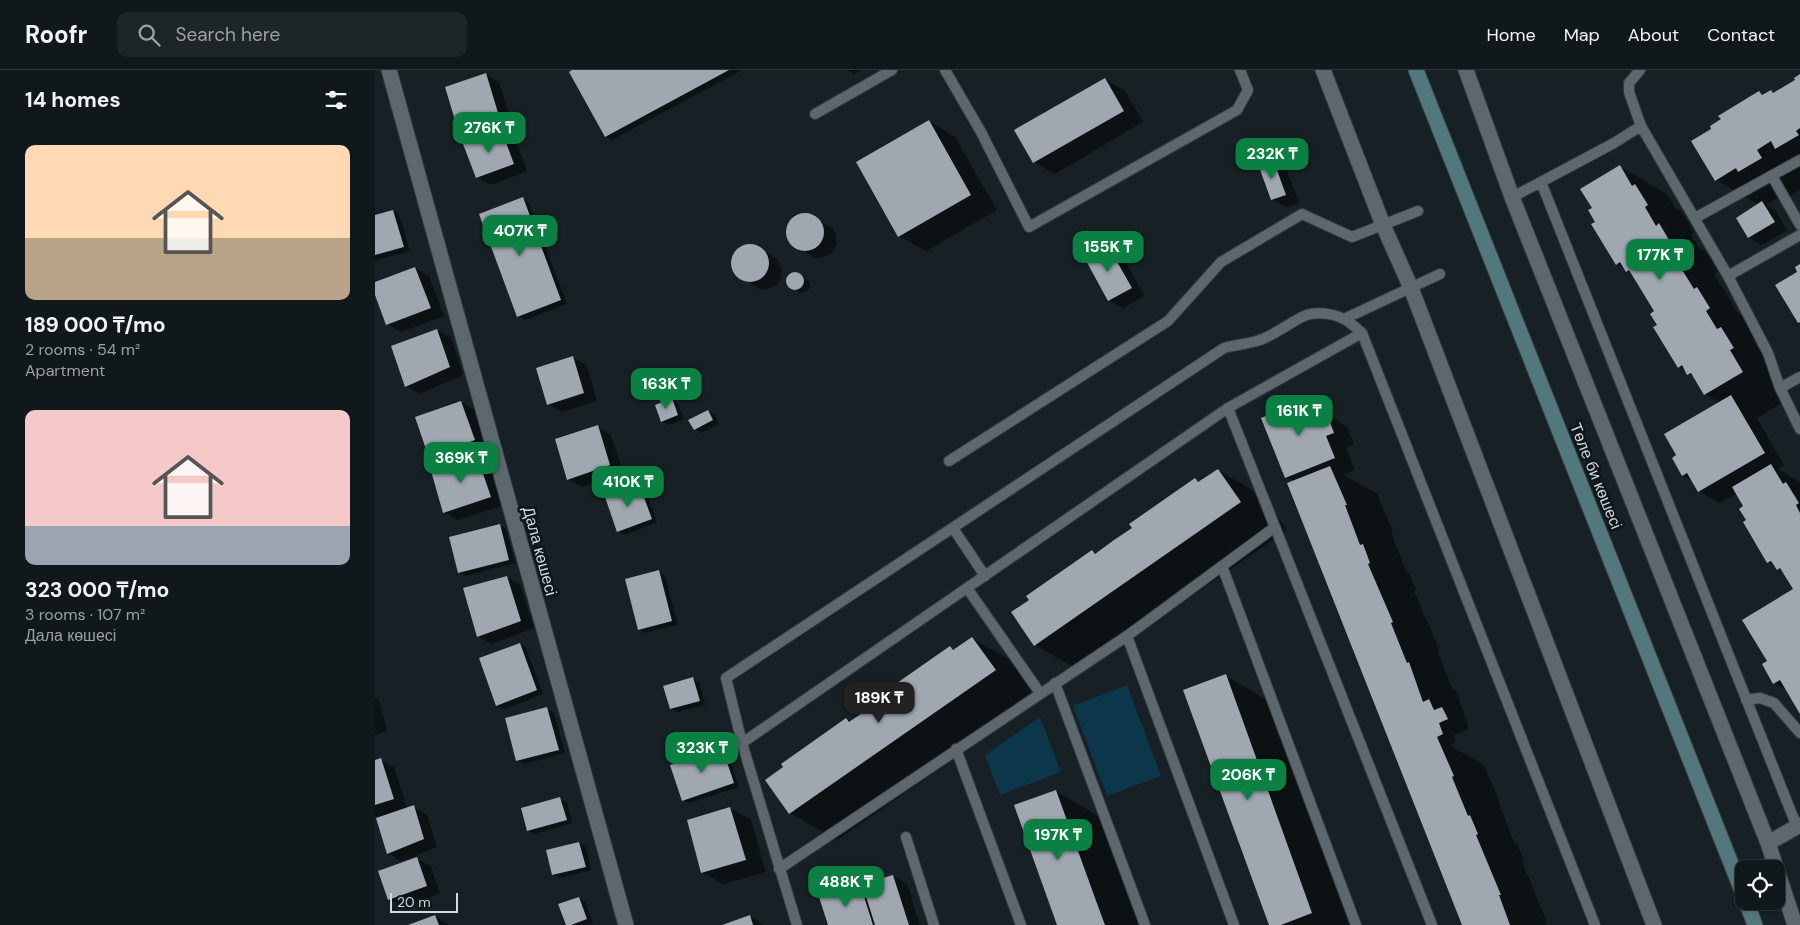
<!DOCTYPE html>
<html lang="en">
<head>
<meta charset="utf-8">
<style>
  :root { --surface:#11181c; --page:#1e2529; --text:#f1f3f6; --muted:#9ca0a3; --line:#30373b; --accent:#0b8043 }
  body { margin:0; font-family:"DM Sans",sans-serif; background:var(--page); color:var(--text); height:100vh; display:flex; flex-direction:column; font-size:19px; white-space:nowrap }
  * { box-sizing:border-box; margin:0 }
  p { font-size:16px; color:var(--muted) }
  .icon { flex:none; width:28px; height:28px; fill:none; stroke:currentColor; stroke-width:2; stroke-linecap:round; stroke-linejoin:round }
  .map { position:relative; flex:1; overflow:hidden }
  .sheet { display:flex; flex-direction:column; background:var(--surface); width:375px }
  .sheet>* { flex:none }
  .buttons { position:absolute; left:1360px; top:790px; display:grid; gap:10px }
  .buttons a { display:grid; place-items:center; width:50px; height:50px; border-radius:10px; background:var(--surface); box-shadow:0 1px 4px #0004,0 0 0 1px var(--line); font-size:25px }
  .scale { position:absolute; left:15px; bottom:12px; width:68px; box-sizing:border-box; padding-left:5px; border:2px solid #d3d9dc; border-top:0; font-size:14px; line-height:18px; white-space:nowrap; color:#d3d9dc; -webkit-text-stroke:4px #0e171b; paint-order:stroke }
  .price { position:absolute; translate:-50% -42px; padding:0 11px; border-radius:10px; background:var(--accent); color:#fff; font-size:16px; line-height:32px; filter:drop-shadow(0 1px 2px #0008) }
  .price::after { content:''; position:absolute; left:50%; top:30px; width:15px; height:11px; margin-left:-8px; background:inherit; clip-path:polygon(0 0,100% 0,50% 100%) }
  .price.selected { background:#222; color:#fff }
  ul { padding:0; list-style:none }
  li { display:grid; align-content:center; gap:10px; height:265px; padding:0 25px }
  li span { display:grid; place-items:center; height:155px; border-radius:10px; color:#555 }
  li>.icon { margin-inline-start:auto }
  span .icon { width:90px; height:90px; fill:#fffc; stroke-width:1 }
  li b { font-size:21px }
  h2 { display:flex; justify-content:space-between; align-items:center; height:60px; padding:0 25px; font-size:21px }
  header { display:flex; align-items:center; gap:30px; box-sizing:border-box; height:70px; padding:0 25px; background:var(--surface); border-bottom:1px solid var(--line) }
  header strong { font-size:24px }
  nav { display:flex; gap:28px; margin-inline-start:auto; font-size:18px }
  .search { width:350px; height:45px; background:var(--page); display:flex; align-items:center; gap:12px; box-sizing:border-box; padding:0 18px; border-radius:10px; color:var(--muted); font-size:19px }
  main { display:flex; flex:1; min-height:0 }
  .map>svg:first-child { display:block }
  .green { fill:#0c3649 }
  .shadow { fill:#0007 }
  .building { fill:#a1a7b1 }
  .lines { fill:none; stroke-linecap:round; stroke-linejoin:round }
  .lane-casing { stroke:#353c3f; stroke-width:12 }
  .street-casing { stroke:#353c3f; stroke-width:17 }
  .secondary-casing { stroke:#353c3f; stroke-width:17 }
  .lane { stroke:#5d686e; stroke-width:10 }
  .street { stroke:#5d686e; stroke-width:15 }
  .secondary { stroke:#52787e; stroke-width:15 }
  .labels { text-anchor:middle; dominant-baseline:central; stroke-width:5; stroke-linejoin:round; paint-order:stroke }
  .street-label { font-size:16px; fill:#d3d9dc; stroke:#0e171b }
</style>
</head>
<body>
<header>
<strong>Roofr</strong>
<div class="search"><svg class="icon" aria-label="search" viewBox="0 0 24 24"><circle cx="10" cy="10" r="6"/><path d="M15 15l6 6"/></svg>Search here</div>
<nav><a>Home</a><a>Map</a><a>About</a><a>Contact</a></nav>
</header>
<main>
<section class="sheet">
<h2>14 homes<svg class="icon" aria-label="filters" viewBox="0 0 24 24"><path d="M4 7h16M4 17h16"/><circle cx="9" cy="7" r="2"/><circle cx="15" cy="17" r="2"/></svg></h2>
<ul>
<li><span style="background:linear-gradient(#ffd9b3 60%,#b9a48a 0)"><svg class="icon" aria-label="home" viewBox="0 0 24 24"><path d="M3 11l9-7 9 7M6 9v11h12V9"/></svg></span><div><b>189 000 ₸/mo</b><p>2 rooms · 54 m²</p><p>Apartment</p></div></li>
<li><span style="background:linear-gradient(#f6c9c9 75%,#9aa5b1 0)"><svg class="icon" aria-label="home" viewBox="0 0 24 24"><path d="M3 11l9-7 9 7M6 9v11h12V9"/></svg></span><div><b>323 000 ₸/mo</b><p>3 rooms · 107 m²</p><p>Дала көшесі</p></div></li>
</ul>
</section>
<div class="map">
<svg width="1425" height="855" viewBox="0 0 1425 855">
  <rect width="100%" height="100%" fill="#172025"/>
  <!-- green -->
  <path class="green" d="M752 615 786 706 732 726 698 636Z
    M665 647 686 702 625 725 610 685Z"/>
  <!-- shadow -->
  <path class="shadow" d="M200 0H367L237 70 231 66Z
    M472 0H487L479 4Z
    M111 4 124 12 137 53 97 67 84 60Z
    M1425 5V120L1411 128 1406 126 1391 135 1401 141 1412 160 1387 175 1373 167 1384 135 1341 110 1338 59 1384 22 1389 25 1396 21 1400 23 1422 10Z
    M730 9 750 21 768 52 680 104 659 92Z
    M554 51 580 67 622 140 551 181 524 166Z
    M126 61 140 68 152 101 116 115 102 107Z
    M898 90 911 98 924 133 911 137 897 129Z
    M1245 97 1292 124 1300 138 1307 142 1319 162 1316 165 1324 178 1331 182 1343 202 1339 204 1362 242 1369 246 1381 266 1377 268 1385 281 1393 285 1414 329 1382 348 1409 395 1403 399 1425 412V642L1412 620 1399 613 1394 592 1421 523 1409 503 1393 492 1373 450 1370 437 1362 423 1345 433 1324 421 1318 411 1308 405 1345 333 1330 324 1320 308 1304 297 1283 255 1281 242 1259 205 1242 194 1222 152 1219 139Z
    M148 129 154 133 192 234 150 250 143 246Z
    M18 141 24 145 35 181 1 190 0 189V146Z
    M426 144H432L457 158 460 162 462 174 456 184 445 188H440L415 173 412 162 416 151Z
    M732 175 746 183 769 226 748 238 734 230Z
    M371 176 383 177 402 189 407 200 405 211 401 215 391 220 385 219 361 204 357 193 361 182Z
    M40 198 54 206 69 246 26 262 12 254 0 222V213Z
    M416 204H424L435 212V217L433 221 425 223 414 215 412 210Z
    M62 260 76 268 88 305 44 324 31 316Z
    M198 288 212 295 222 331 187 342 173 334Z
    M936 329 956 341 959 349 972 357 979 374 971 378 980 400 968 405 1002 424 1018 462H1016L1031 501 1034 503 1041 520 1039 521 1064 579 1062 580 1077 618 1081 620 1094 659 1079 665 1081 672 1074 675 1109 695 1125 733H1124L1139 772 1142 774 1149 791 1147 792 1172 852H1170L1171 855H1088L919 411 911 407Z
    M297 330 303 334 309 349 294 355 287 351Z
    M86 332 100 340 113 378 69 395 55 387Z
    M333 341 340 345 344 354 326 363 320 359Z
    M223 357 236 365 248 403 207 417 193 409Z
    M102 387 115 395 129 435 83 450 69 442Z
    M843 400 889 427 912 460 707 602 660 575 638 542 717 481 722 484 759 458 820 409 825 412Z
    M264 416 270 419 282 452 250 465 243 461Z
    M125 455 131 459 140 493 91 506 84 503Z
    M284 502 290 506 303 555 270 563 264 559Z
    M131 507 145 515 159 558 116 574 103 566Z
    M597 568 644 595 667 628 462 770 415 743 472 649 476 652 513 626 575 578 580 580Z
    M145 574 151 578 168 624 129 639 122 635Z
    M851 606 897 633 978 855H895Z
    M318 609 324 612 330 635 302 642 296 639Z
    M0 628 4 630 12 661 0 665Z
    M172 639 179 643 190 683 149 694 142 690Z
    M346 679 353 683 364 717 314 733 308 730Z
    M5 690 19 697 32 739 39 737 52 745 62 777 26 791 13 783 2 746 0 747V691Z
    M681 721 727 748 766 855H683Z
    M185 729 192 732 197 753 160 764 153 760Z
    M355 738 376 750 391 802 348 814 327 802Z
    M204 773 211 777 216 800 185 808 178 804Z
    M42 789 56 796 65 823 28 837 14 829Z
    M518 806 532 814 545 855H454L485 816 490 818Z
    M204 828 210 832 218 853 211 855H192Z
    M60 846 74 855H36Z
    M375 846 389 855H350Z"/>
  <!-- building -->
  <path class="building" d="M197 0H354L230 67 194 2Z
    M111 3 124 46 83 60 70 17Z
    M1425 4V58L1421 61 1424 65 1400 79 1396 71 1382 80 1387 88 1363 102 1361 98 1340 111 1316 71 1336 59 1335 56 1346 49 1343 46 1384 21 1387 25 1396 20 1398 23 1420 10 1419 8Z
    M730 8 749 41 658 93 639 60Z
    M554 50 596 125 523 167 481 92Z
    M126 59 139 94 101 108 88 74Z
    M898 89 911 125 896 130 883 94Z
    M1245 95 1257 116 1260 114 1273 135 1270 137 1281 156 1284 153 1297 175 1293 177 1319 219 1322 217 1335 238 1331 241 1342 259 1346 257 1359 278 1355 280 1368 302 1329 325 1316 303 1312 305 1307 295 1303 298 1278 257 1282 255 1275 244 1279 241 1254 200 1251 202 1245 192 1241 195 1216 154 1220 152 1213 140 1217 138 1205 119Z
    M148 127 186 230 142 247 104 144Z
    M1387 131 1400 152 1373 168 1361 148Z
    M18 140 29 177 0 185V145Z
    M411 162a19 19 0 1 1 38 0a19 19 0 1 1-38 0Z
    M732 174 757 218 733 231 709 187Z
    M356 193a19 19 0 1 1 38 0a19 19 0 1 1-38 0Z
    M1425 194V252L1423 253 1400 215 1422 202 1420 197Z
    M40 197 56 238 11 255 0 225V212Z
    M411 211a9 9 0 1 1 18 0a9 9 0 1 1-18 0Z
    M62 259 75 297 30 317 16 276Z
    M198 286 209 323 172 335 161 298Z
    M1356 325 1390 383 1323 422 1312 403 1307 406 1297 388 1301 385 1289 364Z
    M297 328 303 345 286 352 280 335Z
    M936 328 944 347 952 344 959 363 951 366 960 388 910 408 886 348Z
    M86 331 100 370 54 388 40 347Z
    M333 340 338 350 319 360 313 350Z
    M223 355 235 395 192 410 180 369Z
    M102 386 116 427 68 443 56 401Z
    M1396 394 1408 414 1411 412 1424 433 1421 435 1425 443V644L1405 610 1398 614 1387 594 1392 591 1367 550 1418 519 1405 498 1402 500 1396 491 1392 493 1368 452 1371 450 1364 439 1368 436 1357 417Z
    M955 396 972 435H970L985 475 988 474 995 493 993 494 1018 552 1016 553 1032 593 1034 592 1048 632 1054 629 1059 640 1067 637 1073 649 1064 653 1068 664 1062 667 1079 706 1077 707 1093 746 1095 745 1103 764 1101 765 1126 825H1124L1135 855H1087L912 413Z
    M843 399 866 432 659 576 636 542 654 530 651 526 717 480 720 484 739 470 757 458 754 454 820 408 823 412Z
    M264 414 277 449 242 462 230 427Z
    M125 454 134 490 83 503 74 467Z
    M284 500 297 551 263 560 250 509Z
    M132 506 146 551 102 567 88 518Z
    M597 567 621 600 414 744 390 710 408 697 406 694 471 648 474 652 512 626 509 622 575 576 578 580Z
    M145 573 162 620 121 636 104 588Z
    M851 604 937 843 906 855H894L808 620Z
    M318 607 325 631 295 639 288 616Z
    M172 637 184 680 141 691 130 648Z
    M347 677 359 713 307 731 295 695Z
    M6 688 19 729 0 735V690Z
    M681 720 724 839 730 855H682L639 735Z
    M185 727 192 750 152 761 146 738Z
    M39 735 49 769 12 784 1 748Z
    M355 737 371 790 326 803 312 750Z
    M204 772 211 797 177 805 171 780Z
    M42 787 52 816 13 830 3 801Z
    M518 805 534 855H500L487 814Z
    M485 814 498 855H453L444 827Z
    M204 827 212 849 196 855H191L183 834Z
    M60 845 64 855H33Z
    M375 845 378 855H347Z"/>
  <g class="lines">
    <defs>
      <path id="lane" d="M570 0 606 62 654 157 862 40 873 20 865 0
        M1265 0 1254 13V22L1266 56
        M440 44 517 0
        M1397 106 1425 155
        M1137 127 1166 112
        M1320 148 1425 90
        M1353 206 1425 165
        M969 249 1065 204
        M1405 318 1425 307
        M853 338 1057 855
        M574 391 793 251 846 192 927 144 977 167 1043 141
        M578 458 610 506
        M847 496 981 855
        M592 518 665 623
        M752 566 859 855
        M680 613 770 855
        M1371 630 1385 628 1399 633 1425 663
        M367 673 853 338 987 263
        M581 679 646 855
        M1422 757 1166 112 1239 73 1266 56 1353 206 1393 283 1405 318 1425 359
        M531 767 559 855
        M404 799 752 566 900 457
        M422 855 367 673 351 608 849 278C863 274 877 274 890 268 903 262 915 253 927 247 939 241 957 243 969 249 975 252 981 258 987 263L1220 855"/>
      <path id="street" d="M14 0 251 855
        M948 0 1008 155 1036 218 1279 855
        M1091 0 1137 127 1393 773 1420 855
        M1393 773 1425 755"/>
      <path id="secondary" d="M1041 0 1369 826
        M1371 831 1380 855"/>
    </defs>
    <!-- lane casing -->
    <use href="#lane" class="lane-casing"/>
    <!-- street casing -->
    <use href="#street" class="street-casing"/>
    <!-- secondary casing -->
    <use href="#secondary" class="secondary-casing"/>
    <!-- lane -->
    <use href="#lane" class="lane"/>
    <!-- street -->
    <use href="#street" class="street"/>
    <!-- secondary -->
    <use href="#secondary" class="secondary"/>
  </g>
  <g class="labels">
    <!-- street labels -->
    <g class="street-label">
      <text transform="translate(1221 406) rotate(68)">Төле би көшесі</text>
      <text transform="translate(165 481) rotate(75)">Дала көшесі</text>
    </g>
  </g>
</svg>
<div class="buttons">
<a><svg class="icon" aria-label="locate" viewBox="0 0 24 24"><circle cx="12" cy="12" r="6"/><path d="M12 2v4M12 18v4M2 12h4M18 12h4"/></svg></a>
</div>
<div class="scale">20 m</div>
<b class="price" style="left:114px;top:84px">276K ₸</b>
<b class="price" style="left:897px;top:110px">232K ₸</b>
<b class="price" style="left:145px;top:187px">407K ₸</b>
<b class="price" style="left:733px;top:203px">155K ₸</b>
<b class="price" style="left:1285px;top:211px">177K ₸</b>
<b class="price" style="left:291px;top:340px">163K ₸</b>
<b class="price" style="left:924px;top:367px">161K ₸</b>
<b class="price" style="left:86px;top:414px">369K ₸</b>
<b class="price" style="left:253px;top:438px">410K ₸</b>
<b class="price selected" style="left:504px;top:654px">189K ₸</b>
<b class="price" style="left:327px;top:704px">323K ₸</b>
<b class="price" style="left:873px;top:731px">206K ₸</b>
<b class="price" style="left:683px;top:791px">197K ₸</b>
<b class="price" style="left:471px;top:838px">488K ₸</b>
</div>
</main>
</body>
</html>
